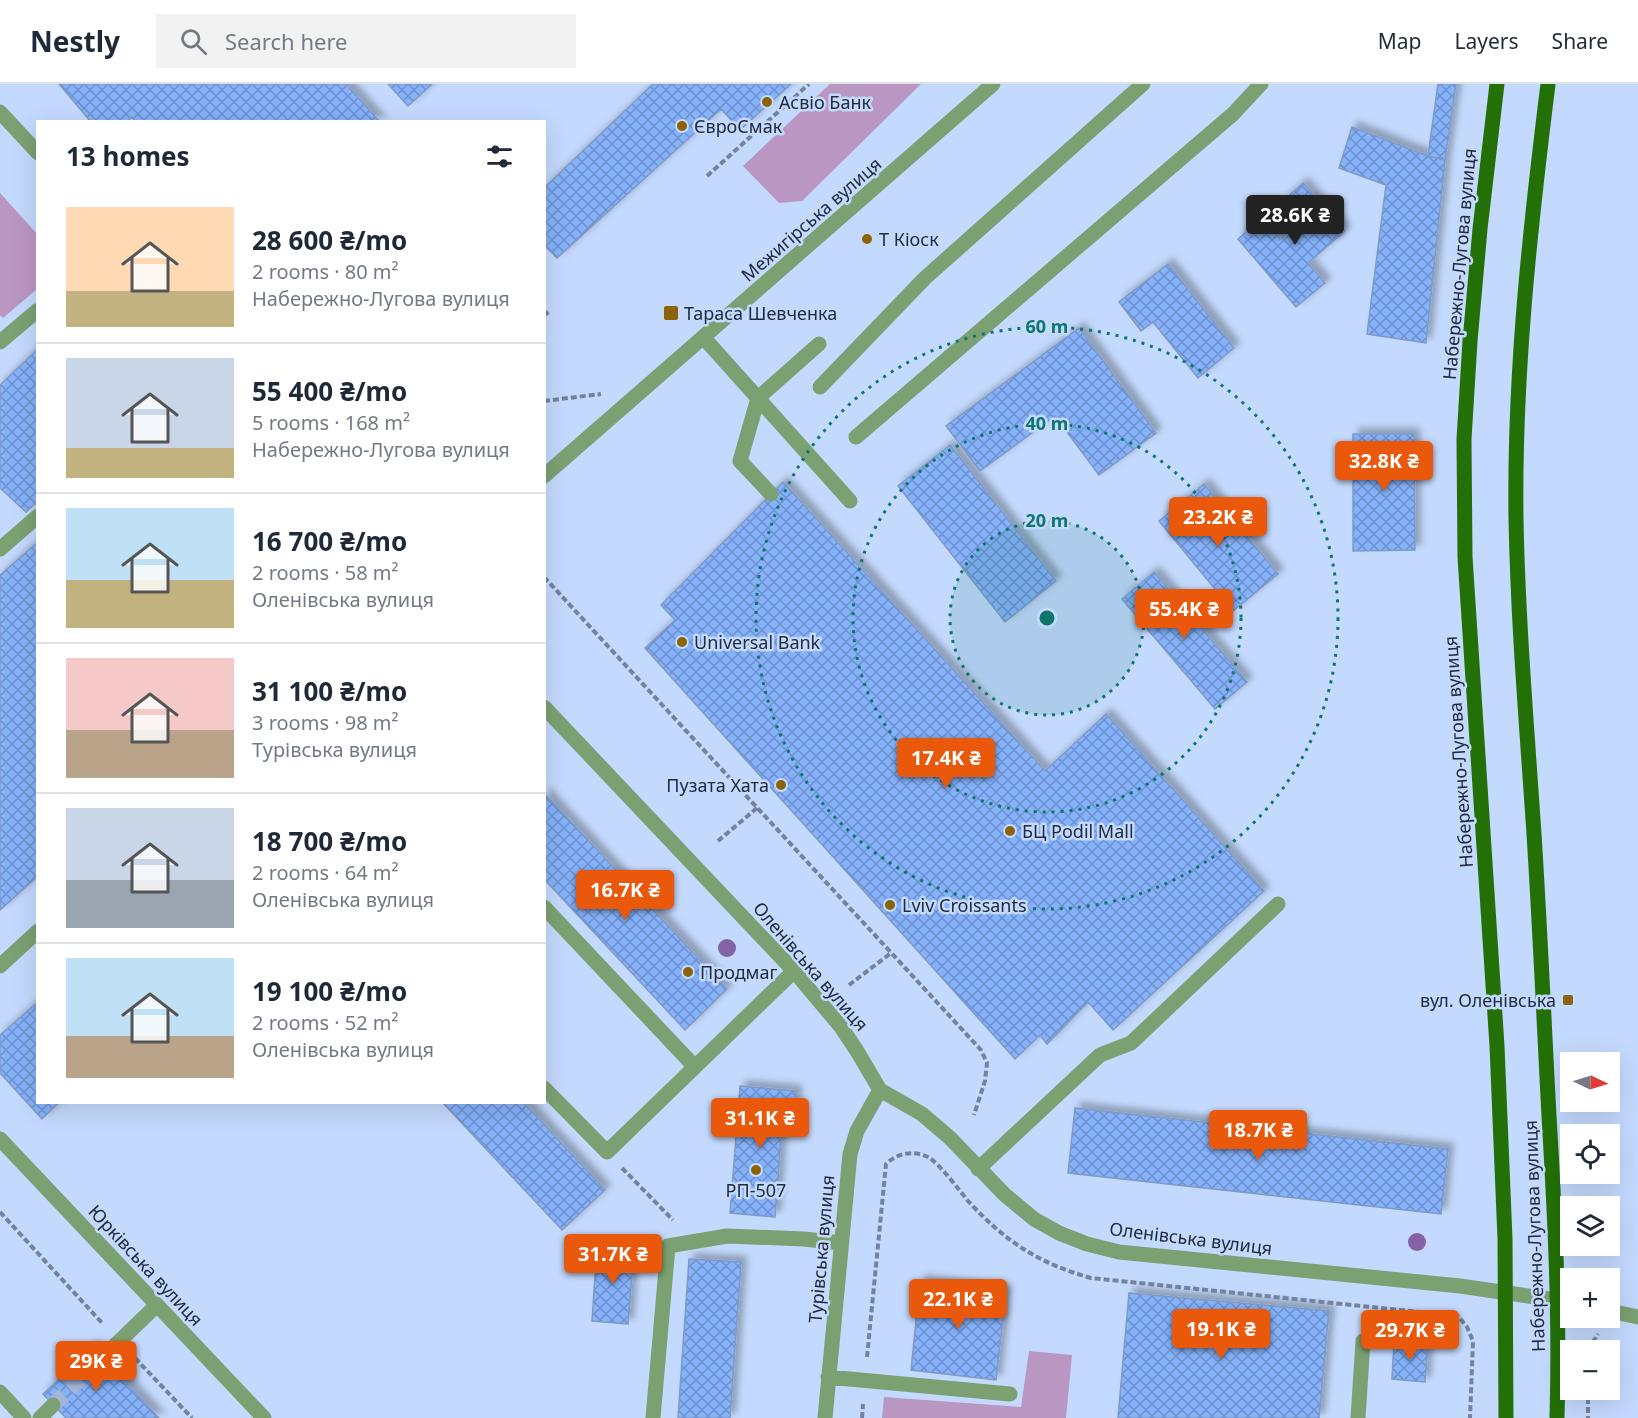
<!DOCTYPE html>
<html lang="en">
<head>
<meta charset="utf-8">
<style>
  :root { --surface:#fff; --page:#f2f2f3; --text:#1f2937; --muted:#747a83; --line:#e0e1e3; --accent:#ea580c }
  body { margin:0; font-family:"Noto Sans",sans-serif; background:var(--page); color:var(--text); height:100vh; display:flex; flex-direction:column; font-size:22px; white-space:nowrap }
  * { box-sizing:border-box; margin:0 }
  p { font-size:20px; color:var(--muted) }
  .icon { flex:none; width:33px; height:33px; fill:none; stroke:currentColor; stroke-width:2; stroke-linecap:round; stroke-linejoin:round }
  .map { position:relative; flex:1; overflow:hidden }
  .panel { position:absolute; left:36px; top:36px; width:510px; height:984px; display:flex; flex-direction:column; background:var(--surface); border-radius:0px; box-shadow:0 6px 24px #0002 }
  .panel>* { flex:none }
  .needle { width:39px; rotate:94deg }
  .controls { position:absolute; left:1560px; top:968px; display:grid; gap:12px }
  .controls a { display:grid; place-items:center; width:60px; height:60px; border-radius:0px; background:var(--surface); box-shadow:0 6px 24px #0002; font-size:30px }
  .price { position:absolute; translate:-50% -51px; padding:0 14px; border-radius:6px; background:var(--accent); color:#fff; font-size:20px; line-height:39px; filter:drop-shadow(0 2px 3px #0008) }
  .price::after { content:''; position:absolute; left:50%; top:36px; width:18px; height:14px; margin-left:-9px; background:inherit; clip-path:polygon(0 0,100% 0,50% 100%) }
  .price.active { background:#222; color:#fff }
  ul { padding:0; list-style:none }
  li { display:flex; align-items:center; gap:18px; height:150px; padding:0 30px }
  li+li { border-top:2px solid var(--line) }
  li span { display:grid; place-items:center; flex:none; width:168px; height:120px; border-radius:0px; color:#555 }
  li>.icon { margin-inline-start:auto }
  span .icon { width:72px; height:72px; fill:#fffc; stroke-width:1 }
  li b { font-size:26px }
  h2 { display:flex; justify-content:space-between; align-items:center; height:72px; padding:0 30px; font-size:26px }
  header { display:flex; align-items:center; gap:36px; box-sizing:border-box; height:84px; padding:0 30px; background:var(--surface); border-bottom:2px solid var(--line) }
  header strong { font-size:28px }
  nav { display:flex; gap:33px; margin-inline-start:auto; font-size:21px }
  .search { width:420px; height:54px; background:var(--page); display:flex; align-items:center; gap:15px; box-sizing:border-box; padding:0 21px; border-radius:0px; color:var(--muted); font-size:22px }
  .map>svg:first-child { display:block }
  .grass { fill:#ba96c2 }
  .building { fill:url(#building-cross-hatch); stroke:#809ac4; stroke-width:1.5; filter:url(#shadow) }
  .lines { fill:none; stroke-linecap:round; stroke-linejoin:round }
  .minor-tunnel { stroke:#a3b6d6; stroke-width:15; stroke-dasharray:15 8; stroke-linecap:butt }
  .path { stroke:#73839d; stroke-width:4; stroke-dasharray:6 3; stroke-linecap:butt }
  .minor { stroke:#7ba172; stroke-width:15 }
  .major { stroke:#237007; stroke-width:15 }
  .tree { fill:#8363a5 }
  .ring { fill:none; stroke:#0f766e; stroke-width:3; stroke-dasharray:3 6 }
  .poi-dot { fill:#8c6304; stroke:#c3d9fd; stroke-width:2 }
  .labels { text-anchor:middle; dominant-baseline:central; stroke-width:5; stroke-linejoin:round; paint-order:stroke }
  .poi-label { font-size:18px; fill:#212b3c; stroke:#c3d9fd; text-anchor:start }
  .street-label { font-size:18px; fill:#212b3c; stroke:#c3d9fd }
  .centre { fill:#0f766e; stroke:#c3d9fd; stroke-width:3 }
  .ring-label { font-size:18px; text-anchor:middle; font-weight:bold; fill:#0f766e; stroke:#c3d9fd; stroke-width:5; stroke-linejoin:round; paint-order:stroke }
</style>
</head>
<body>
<header>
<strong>Nestly</strong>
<div class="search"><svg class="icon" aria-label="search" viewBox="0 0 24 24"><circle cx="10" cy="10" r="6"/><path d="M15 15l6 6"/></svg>Search here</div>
<nav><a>Map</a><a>Layers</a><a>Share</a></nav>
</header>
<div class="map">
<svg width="1638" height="1334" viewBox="0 0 1638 1334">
  <defs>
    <pattern id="building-cross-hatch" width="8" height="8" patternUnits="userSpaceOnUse" patternTransform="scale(1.5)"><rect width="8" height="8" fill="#85b2fb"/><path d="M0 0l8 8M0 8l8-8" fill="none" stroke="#6c91cc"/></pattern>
    <filter id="shadow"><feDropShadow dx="5.5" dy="-5.5" stdDeviation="3" flood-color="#0004"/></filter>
  </defs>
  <rect width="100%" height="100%" fill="#c3d9fd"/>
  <!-- grass -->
  <path class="grass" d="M830 0H921L802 117 779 119 743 82Z
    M0 109 38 151 37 205 3 234 0 231Z
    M1029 1267 1072 1271 1066 1334H882L884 1313 1021 1323Z"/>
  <!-- building -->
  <path class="building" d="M59 0H346L380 38H289L286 35 283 38H136L132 33 127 38H91Z
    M388 0H432L408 22Z
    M653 0H791L740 46 721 25 557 174 544 161V104Z
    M1438 0H1456L1445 76 1428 72Z
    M1352 43 1428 72 1445 76 1426 259 1367 250 1386 101 1339 84Z
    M1303 99 1345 147 1308 179 1325 199 1296 223 1238 155 1262 134 1280 155 1302 137 1284 116Z
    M1168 180 1234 264 1198 294 1153 238 1141 247 1119 218Z
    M1079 244 1156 349 1099 391 1055 332 980 387 946 342Z
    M38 265V417L26 428 0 404V301Z
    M1353 350H1414L1415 466 1353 467Z
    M950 361 1056 497 1005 538 898 402Z
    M783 398 1045 687 1106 630 1264 807 1113 946 1088 918 1047 960 1040 951 1015 975 645 564 675 536 661 521Z
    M1204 400 1278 490 1233 527 1159 437Z
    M38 458V792L0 826V491Z
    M1154 488 1247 598 1215 625 1122 515Z
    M544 709 727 905 685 946 544 795Z
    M38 918V1018H59L42 1035 0 989V951Z
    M740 1002 796 1007 794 1042 782 1041 775 1133 730 1129Z
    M442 1018H523L605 1106 562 1146Z
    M1075 1024 1448 1065 1441 1130 1068 1089Z
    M597 1162 634 1165 628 1240 592 1237Z
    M689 1175 741 1178 730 1334H678Z
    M920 1197 1006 1207 996 1296 911 1286Z
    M1129 1209 1329 1227 1319 1334H1118Z
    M1394 1256 1428 1258 1425 1298 1392 1295Z
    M93 1263 159 1334H66L43 1310Z"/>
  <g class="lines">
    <!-- minor-tunnel -->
    <path class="minor-tunnel" d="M53 1321 103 1273"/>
    <!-- path -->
    <path class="path" d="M707 92 809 0
      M544 232 550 226
      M544 317 601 310
      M544 493 981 966 987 979 985 997 974 1031
      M718 757 757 724
      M849 901 891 869
      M622 1084 673 1136
      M0 1128 103 1240
      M1588 1266 1598 1250
      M867 1273 886 1080C897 1069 913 1066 928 1073 938 1078 960 1107 968 1117 1006 1158 1038 1179 1091 1194L1458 1232 1467 1243 1473 1257 1470 1334
      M135 1274 192 1334
      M1588 1305V1334
      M862 1334 863 1320"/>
    <!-- minor -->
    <path class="minor" d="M0 28 38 69
      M704 254 850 417
      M0 258 38 226
      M820 303 925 194 1143 0
      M856 353 1233 30 1261 0
      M544 392 993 0
      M771 410 740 377 758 314 819 260
      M0 465 38 432
      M544 623 794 887 841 943 857 967 880 1006 922 1030 950 1054 1005 1111 1034 1135 1059 1149 1087 1160 1119 1168 1460 1202 1570 1218
      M544 823 695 983
      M0 882 38 847
      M544 1004 607 1068 794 887
      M0 1055 264 1334
      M978 1085 1100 971 1131 959 1278 820
      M1610 1227 1638 1233
      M103 1273 157 1221
      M828 1293 1010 1310
      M0 1308 24 1334
      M40 1334 53 1321
      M653 1334 668 1162 727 1152 804 1155 841 1159
      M825 1334 850 1070 857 1047 880 1006
      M1358 1334 1363 1257"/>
    <!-- major -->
    <path class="major" d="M1497 0 1480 145 1470 257 1464 355 1465 473 1497 962 1505 1155 1506 1334
      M1548 0C1530 145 1514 289 1516 435 1518 540 1527 645 1534 750 1540 844 1544 938 1549 1032 1555 1133 1560 1233 1557 1334"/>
  </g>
  <!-- trees -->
  <g class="tree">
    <circle cx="727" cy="864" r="9"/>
    <circle cx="1417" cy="1158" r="9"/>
  </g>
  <!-- distance rings -->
  <circle cx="1047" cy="534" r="97" fill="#0f766e" fill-opacity=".12"/>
  <g class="ring">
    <circle cx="1047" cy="534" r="97"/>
    <circle cx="1047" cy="534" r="194"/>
    <circle cx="1047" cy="534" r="291"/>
  </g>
  <!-- markers -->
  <g class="poi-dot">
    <circle cx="767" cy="18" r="6"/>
    <circle cx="682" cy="42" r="6"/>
    <circle cx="867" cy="155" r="6"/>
    <rect x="663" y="221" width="16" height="16" rx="3"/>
    <circle cx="682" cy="558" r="6"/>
    <circle cx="781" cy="701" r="6"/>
    <circle cx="1010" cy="747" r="6"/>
    <circle cx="890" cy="821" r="6"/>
    <circle cx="688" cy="888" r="6"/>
    <rect x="1562" y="910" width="12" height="12" rx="3"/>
    <circle cx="756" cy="1086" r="6"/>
  </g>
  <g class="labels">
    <!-- poi labels -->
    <g class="poi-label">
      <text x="779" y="18">Асвіо Банк</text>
      <text x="694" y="42">ЄвроСмак</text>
      <text x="879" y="155">Т Кіоск</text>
      <text x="684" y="229">Тараса Шевченка</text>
      <text x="694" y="558">Universal Bank</text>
      <text x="769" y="701" text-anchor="end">Пузата Хата</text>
      <text x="1022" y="747">БЦ Podil Mall</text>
      <text x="902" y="821">Lviv Croissants</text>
      <text x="700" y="888">Продмаг</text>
      <text x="1556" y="916" text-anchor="end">вул. Оленівська</text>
      <text x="756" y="1106" text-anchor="middle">РП-507</text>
    </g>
    <!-- street labels -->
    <g class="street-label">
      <text transform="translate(811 135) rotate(-41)">Межигірська вулиця</text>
      <text transform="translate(1459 180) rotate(-85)">Набережно-Лугова вулиця</text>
      <text transform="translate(1458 668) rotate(-94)">Набережно-Лугова вулиця</text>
      <text transform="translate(811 882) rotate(49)">Оленівська вулиця</text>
      <text transform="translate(1534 1152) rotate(-92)">Набережно-Лугова вулиця</text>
      <text transform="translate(1191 1154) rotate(7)">Оленівська вулиця</text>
      <text transform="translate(821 1165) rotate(-85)">Турівська вулиця</text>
      <text transform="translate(146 1181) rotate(47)">Юрківська вулиця</text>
    </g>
  </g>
  <circle cx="1047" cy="534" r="9" class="centre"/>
  <g class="ring-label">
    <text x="1047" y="249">60 m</text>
    <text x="1047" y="346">40 m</text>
    <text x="1047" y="443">20 m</text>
  </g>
</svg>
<div class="controls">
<a><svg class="needle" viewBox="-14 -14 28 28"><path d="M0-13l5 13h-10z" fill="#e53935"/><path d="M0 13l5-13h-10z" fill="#747a83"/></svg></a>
<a><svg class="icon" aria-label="locate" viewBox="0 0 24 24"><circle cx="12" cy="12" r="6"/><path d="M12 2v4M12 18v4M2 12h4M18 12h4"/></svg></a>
<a><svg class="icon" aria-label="layers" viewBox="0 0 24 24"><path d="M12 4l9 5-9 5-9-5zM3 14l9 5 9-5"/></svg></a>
<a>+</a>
<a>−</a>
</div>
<b class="price active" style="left:1295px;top:162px">28.6K ₴</b>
<b class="price" style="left:1384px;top:408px">32.8K ₴</b>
<b class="price" style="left:1218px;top:464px">23.2K ₴</b>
<b class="price" style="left:1184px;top:556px">55.4K ₴</b>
<b class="price" style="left:946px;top:705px">17.4K ₴</b>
<b class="price" style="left:625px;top:837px">16.7K ₴</b>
<b class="price" style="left:760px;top:1065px">31.1K ₴</b>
<b class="price" style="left:1258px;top:1077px">18.7K ₴</b>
<b class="price" style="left:613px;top:1201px">31.7K ₴</b>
<b class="price" style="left:958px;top:1246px">22.1K ₴</b>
<b class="price" style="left:1221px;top:1276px">19.1K ₴</b>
<b class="price" style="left:1410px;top:1277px">29.7K ₴</b>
<b class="price" style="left:96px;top:1308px">29K ₴</b>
<section class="panel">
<h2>13 homes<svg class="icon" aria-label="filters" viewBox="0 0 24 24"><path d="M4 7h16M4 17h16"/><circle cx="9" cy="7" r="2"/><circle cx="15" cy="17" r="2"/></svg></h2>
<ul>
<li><span style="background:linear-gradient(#ffd9b3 70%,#c2b280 0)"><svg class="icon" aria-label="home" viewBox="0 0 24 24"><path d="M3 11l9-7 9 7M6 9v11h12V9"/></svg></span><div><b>28 600 ₴/mo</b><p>2 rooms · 80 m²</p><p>Набережно-Лугова вулиця</p></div></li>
<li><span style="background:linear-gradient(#c9d6e8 75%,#c2b280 0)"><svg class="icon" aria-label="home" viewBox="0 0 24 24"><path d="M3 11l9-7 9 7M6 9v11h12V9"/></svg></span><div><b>55 400 ₴/mo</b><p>5 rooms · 168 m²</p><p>Набережно-Лугова вулиця</p></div></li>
<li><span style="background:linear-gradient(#bfe0f5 60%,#c2b280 0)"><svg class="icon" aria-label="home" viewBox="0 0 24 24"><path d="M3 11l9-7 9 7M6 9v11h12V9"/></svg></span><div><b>16 700 ₴/mo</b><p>2 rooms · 58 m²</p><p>Оленівська вулиця</p></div></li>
<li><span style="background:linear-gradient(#f6c9c9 60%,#b9a48a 0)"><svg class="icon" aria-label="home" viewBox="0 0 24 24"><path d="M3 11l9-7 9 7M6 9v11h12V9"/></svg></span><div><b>31 100 ₴/mo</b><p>3 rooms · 98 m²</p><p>Турівська вулиця</p></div></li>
<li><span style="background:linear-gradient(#c9d6e8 60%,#9aa5b1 0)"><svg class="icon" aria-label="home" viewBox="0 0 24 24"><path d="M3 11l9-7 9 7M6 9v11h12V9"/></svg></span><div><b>18 700 ₴/mo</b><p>2 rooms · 64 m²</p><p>Оленівська вулиця</p></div></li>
<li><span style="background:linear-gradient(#bfe0f5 65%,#b9a48a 0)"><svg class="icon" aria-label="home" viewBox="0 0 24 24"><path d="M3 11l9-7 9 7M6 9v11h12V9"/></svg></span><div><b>19 100 ₴/mo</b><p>2 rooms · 52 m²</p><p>Оленівська вулиця</p></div></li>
</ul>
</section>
</div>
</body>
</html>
